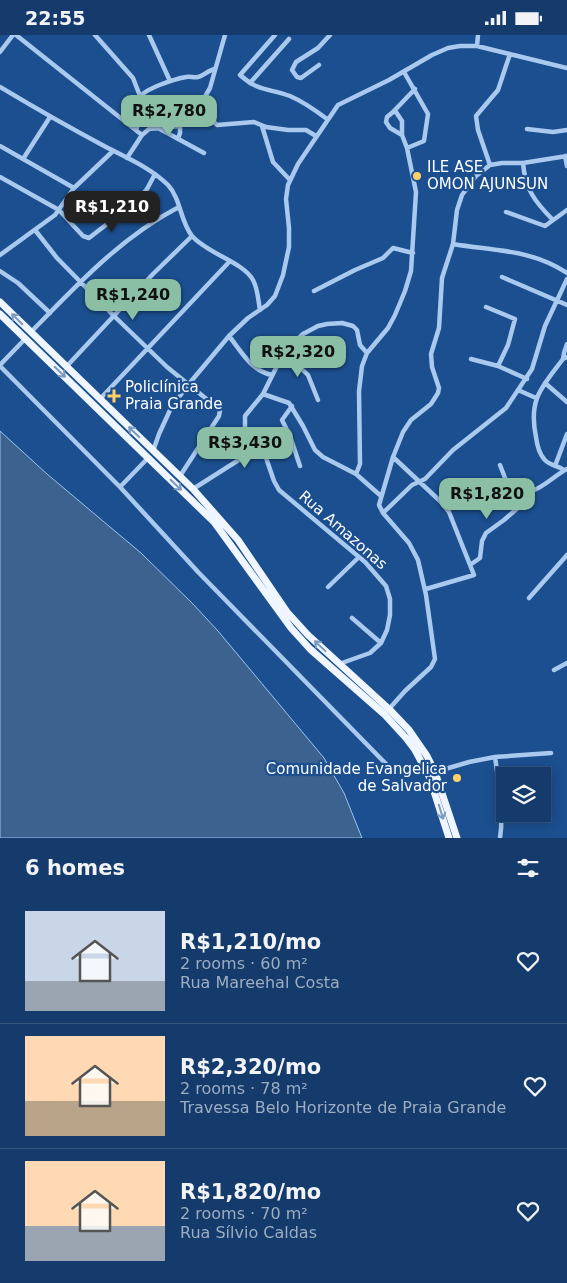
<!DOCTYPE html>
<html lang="en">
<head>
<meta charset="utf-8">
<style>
  :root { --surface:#143b6b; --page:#1d4271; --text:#f1f3f6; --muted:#9dadc1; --line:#33557e; --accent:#8abfa5 }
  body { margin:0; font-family:"DejaVu Sans",sans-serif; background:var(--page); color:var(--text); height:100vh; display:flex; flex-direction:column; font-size:19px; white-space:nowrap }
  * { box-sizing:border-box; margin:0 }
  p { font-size:16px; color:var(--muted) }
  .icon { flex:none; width:28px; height:28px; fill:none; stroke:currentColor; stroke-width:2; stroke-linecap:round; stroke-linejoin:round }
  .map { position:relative; height:803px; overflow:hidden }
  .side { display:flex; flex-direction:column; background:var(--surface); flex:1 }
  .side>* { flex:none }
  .fabs { position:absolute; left:496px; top:732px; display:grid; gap:10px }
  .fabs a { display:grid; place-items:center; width:55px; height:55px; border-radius:0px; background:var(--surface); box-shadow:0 2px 12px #0003,0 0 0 1px var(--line); font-size:25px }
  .price { position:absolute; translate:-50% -42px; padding:0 11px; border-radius:10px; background:var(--accent); color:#111; font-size:16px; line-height:32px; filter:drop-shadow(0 1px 2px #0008) }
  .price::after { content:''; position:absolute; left:50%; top:30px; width:15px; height:11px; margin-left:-8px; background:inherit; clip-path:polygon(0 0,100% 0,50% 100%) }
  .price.on { background:#222; color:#fff }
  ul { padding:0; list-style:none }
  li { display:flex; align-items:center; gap:15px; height:125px; padding:0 25px }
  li+li { border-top:1px solid var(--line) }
  li span { display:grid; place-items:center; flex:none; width:140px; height:100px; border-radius:0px; color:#555 }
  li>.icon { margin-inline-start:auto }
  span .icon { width:60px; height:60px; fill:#fffc; stroke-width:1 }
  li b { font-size:21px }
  h2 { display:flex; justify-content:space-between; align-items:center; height:60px; padding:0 25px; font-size:21px }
  .status { display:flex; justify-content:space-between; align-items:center; height:35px; padding:0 25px; background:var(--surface); direction:ltr }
  .status svg { height:14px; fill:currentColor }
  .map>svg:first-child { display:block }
  .water { fill:#3c6290; stroke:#9cc4f0 }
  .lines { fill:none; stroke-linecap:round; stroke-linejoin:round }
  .street { stroke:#a9c9ee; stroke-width:4.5 }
  .primary { stroke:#f0f6ff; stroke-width:7 }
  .oneway { stroke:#7b9ac1 }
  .poi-dot { fill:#ffd166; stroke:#1b4f8f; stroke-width:2 }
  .labels { text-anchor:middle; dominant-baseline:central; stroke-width:4.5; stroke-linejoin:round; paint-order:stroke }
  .poi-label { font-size:15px; fill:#fff; stroke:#1b4f8f; text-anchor:start }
  .street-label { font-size:15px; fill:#fff; stroke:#1b4f8f }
</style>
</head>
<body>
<div class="status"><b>22:55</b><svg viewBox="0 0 49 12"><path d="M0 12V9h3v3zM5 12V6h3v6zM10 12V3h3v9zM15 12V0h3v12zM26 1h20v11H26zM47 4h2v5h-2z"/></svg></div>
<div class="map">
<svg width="567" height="803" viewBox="0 0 567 803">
  <rect width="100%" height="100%" fill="#1b4f8f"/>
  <!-- water -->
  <path class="water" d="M0 396 47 439 141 518 193 569 218 596 324 723 344 758 362 803H0Z"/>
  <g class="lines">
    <!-- street -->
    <path class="street" d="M16 0 142 100
      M95 0 133 43 140 61
      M149 0 170 46
      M275 0 240 40C259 57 268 53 290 61 304 67 315 75 327 84
      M477 11 478 0
      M0 17 13 0
      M319 30 301 43 297 42 292 35 296 27 318 13 330 0
      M250 48 289 4
      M0 52C35 73 70 93 106 112 127 123 151 133 168 150 181 164 180 186 192 201 208 219 243 227 253 245 258 254 258 265 260 275
      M199 72 217 90 254 87 266 92 288 95H306L316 101
      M393 77 415 54
      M262 91 273 127 290 145
      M158 93 204 118
      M527 94 553 97 567 95
      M136 95C141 85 136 74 139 64 142 54 175 44 186 42 190 41 194 43 198 42 205 40 208 35 215 34
      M402 100 390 93 386 87 387 82 393 77H396L402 86V100L407 113
      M178 104 180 98V91
      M0 111 74 153
      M565 121 567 131
      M127 123 142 100 149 94 180 91 190 84 199 72 210 53 225 0
      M23 124 50 82
      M523 128C525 154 535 167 553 185
      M490 130 478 95 476 81 498 55 510 19
      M0 142 59 175 83 201 89 203 138 165 147 154 155 139
      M506 177 545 191 567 175
      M35 195 57 223 114 281 167 332 220 375 219 381 180 441
      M453 209C494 216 531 214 567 238
      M0 220 55 180 74 153 113 116
      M0 236 18 248 50 278
      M502 242 567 270
      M314 256 355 235 383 223 393 213 413 218
      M486 272 515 284 508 310 498 331
      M31 297C76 251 121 202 179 172
      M229 301C241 316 251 336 272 340
      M284 317 308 340 318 365
      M471 324 498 331 527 344
      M563 324 564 318 567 309
      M0 330 25 304
      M0 331 120 452 199 538 389 732
      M66 332 153 239 192 201
      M545 348 567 367
      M518 355 536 363
      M263 359 289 368 303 391 315 415 323 422 356 439 381 461
      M100 364 230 226
      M292 371 282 385 290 401 300 431
      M153 416 159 399 171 373 188 350 229 301 248 283 267 270 275 261 283 240 289 212V193L286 164 288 150 298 129 338 70 389 45 432 20 448 13 460 11H477L567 33
      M264 417 274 446 279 455 365 527 386 551 390 564V580L387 595 381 608 370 618 339 629
      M393 422 440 466 449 477 474 540 426 554
      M500 430 509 453C532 467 548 444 567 434
      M555 431 567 399
      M564 435C558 430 549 431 544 424 539 418 537 410 536 402 528 364 542 352 563 324L567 322
      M356 439 360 429 359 356 362 331 367 318 388 293 395 280 405 256 411 236 416 157 407 113 424 106 428 79 404 37
      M120 452 148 423
      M193 454 245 421V381L263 359 284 317 303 299 318 291 327 289 342 288 353 291 357 295 360 310 367 318
      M383 478 412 450 425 444 453 415 506 373 532 334 545 291 567 244
      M470 530 480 523 482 506 486 498 504 485 527 465 531 457
      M328 552 359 522
      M529 563 567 520
      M352 583 381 608
      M554 635 567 628
      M389 674 405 656 431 632 435 624 426 560 418 525 409 508 383 478 379 470 393 422 403 397 411 385 431 369 438 358 439 353 432 332 431 319 439 293 442 243 453 209 457 175 462 160 476 141 490 130 502 128H523L567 121
      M495 722C499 750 504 776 500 803
      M435 737 469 727 495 722 551 718"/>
    <!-- primary -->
    <path class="primary" d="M0 267 193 454 238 505 287 577 308 600 389 674 409 695 427 721 435 737 457 803
      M0 279 214 487 291 593 310 614 384 679 406 703 415 715 429 741 449 803"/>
  </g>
  <!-- one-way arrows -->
  <defs><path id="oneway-shaft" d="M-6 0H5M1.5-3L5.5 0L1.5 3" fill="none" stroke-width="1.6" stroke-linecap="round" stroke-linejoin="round" transform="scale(1.25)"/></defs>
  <g class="oneway">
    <use href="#oneway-shaft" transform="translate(17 284) rotate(-135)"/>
    <use href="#oneway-shaft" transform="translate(60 337) rotate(44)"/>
    <use href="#oneway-shaft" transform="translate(134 397) rotate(-136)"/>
    <use href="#oneway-shaft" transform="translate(176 450) rotate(44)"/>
    <use href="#oneway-shaft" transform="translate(320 611) rotate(-137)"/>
    <use href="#oneway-shaft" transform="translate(441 777) rotate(73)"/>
  </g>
  <!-- markers -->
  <g class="poi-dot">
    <circle cx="417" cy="141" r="5"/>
    <path d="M111.5 353.5h5v5h5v5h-5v5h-5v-5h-5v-5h5z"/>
    <circle cx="457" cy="743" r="5"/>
  </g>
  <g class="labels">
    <!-- poi labels -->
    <g class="poi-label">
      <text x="427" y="132">ILE ASE<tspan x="427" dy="17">OMON AJUNSUN</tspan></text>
      <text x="125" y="352">Policlínica<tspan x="125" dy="17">Praia Grande</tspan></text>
      <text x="447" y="734" text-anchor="end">Comunidade Evangelica<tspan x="447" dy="17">de Salvador</tspan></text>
    </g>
    <!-- street labels -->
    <g class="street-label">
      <text transform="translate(343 495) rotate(41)">Rua Amazonas</text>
    </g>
  </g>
</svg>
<div class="fabs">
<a><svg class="icon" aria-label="layers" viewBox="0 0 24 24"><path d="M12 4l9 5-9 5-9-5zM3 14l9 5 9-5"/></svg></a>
</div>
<b class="price" style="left:169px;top:102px">R$2,780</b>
<b class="price on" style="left:112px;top:198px">R$1,210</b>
<b class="price" style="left:133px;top:286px">R$1,240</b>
<b class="price" style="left:298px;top:343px">R$2,320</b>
<b class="price" style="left:245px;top:434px">R$3,430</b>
<b class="price" style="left:487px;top:485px">R$1,820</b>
</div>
<section class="side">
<h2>6 homes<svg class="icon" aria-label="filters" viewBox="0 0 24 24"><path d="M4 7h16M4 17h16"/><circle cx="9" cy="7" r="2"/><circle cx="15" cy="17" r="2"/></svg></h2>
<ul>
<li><span style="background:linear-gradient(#c9d6e8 70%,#9aa5b1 0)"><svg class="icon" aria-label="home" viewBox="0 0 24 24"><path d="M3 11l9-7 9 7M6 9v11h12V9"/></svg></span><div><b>R$1,210/mo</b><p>2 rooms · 60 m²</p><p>Rua Mareehal Costa</p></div><svg class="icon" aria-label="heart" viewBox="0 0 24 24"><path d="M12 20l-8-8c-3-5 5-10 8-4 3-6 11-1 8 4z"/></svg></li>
<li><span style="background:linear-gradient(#ffd9b3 65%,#b9a48a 0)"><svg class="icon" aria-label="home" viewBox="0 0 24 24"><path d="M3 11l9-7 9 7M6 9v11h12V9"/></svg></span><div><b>R$2,320/mo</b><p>2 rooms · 78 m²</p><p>Travessa Belo Horizonte de Praia Grande</p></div><svg class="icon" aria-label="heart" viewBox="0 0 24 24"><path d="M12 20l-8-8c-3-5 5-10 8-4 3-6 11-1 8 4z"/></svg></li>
<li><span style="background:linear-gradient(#ffd9b3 65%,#9aa5b1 0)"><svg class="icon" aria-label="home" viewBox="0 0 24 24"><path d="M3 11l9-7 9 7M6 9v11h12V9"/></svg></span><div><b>R$1,820/mo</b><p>2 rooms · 70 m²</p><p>Rua Sílvio Caldas</p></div><svg class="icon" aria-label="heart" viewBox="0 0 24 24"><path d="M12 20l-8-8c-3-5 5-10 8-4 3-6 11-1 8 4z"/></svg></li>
</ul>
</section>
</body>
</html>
